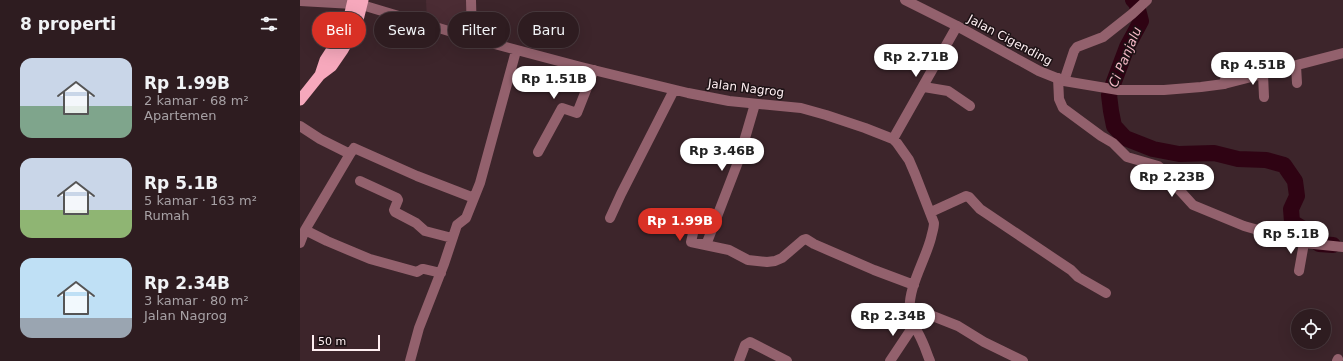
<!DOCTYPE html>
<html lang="id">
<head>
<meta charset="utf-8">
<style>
  :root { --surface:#2e1c20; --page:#362529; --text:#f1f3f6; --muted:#a7a1a5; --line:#493a3e; --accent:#d93025 }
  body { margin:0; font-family:"DejaVu Sans",sans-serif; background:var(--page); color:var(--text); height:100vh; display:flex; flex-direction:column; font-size:15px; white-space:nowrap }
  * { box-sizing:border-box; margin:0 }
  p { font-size:13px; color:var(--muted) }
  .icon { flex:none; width:22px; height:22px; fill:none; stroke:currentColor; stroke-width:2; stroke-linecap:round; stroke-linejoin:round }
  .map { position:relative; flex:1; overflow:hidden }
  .details { display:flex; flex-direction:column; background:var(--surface); width:300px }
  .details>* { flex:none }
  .banner { position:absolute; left:12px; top:12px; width:380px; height:36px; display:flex; gap:8px }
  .buttons { position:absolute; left:991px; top:309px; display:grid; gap:8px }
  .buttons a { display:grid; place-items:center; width:40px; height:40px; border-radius:50%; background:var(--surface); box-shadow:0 4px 16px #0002,0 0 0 1px var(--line); font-size:20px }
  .scale { position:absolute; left:12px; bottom:10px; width:68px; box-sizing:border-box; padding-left:4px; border:2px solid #feeef1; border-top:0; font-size:11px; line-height:14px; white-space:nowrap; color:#feeef1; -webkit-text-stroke:3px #1d1215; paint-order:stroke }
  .price { position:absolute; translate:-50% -34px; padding:0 9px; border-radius:14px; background:#fff; color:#222; font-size:13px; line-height:26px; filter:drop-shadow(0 1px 2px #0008) }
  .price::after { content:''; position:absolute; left:50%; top:24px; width:12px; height:9px; margin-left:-6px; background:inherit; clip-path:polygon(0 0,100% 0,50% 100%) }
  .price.active { background:var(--accent); color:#fff }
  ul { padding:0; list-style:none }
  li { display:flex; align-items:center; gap:12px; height:100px; padding:0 20px }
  li span { display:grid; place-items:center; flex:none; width:112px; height:80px; border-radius:12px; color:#555 }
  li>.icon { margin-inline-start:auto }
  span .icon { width:48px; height:48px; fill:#fffc; stroke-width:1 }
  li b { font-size:17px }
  h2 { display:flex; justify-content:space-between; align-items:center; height:48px; padding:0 20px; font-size:17px }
  .chip { padding:0 14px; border-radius:18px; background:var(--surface); box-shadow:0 4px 16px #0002,0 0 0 1px var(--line); font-size:14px; line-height:36px }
  .chip.active { background:var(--accent); color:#fff }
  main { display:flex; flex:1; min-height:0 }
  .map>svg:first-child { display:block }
  .built { fill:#4b2c34 }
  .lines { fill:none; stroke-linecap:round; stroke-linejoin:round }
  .river { stroke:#2f0313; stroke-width:16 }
  .minor { stroke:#93616d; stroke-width:10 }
  .tertiary { stroke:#93616d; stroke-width:10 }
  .trunk { stroke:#f6a8bc; stroke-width:11 }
  .labels { text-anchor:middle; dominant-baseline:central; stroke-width:3; stroke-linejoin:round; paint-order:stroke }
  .street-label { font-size:12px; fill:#feeef1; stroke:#1d1215 }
  .water-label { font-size:13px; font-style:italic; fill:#f5b8c6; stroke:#1d1215 }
</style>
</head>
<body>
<main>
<section class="details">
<h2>8 properti<svg class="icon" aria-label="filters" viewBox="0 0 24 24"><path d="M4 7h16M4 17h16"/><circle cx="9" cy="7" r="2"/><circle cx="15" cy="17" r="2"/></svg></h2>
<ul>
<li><span style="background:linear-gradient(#c9d6e8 60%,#7fa58c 0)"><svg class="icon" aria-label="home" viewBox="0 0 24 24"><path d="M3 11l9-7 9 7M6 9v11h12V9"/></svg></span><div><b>Rp 1.99B</b><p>2 kamar · 68 m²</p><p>Apartemen</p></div></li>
<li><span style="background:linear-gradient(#c9d6e8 65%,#8fb573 0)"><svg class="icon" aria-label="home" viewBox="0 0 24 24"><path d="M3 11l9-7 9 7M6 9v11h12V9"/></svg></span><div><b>Rp 5.1B</b><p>5 kamar · 163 m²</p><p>Rumah</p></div></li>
<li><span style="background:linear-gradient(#bfe0f5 75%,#9aa5b1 0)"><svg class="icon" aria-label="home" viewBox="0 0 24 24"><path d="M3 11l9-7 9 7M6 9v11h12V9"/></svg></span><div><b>Rp 2.34B</b><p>3 kamar · 80 m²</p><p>Jalan Nagrog</p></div></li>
</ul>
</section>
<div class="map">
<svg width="1043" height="361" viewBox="0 0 1043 361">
  <rect width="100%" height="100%" fill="#3d252b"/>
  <!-- built -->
  <path class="built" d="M126 0H170L172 39 127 22Z"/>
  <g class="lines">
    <!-- river -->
    <path class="river" d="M833 0 836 2 841 21 827 47 809 95 811 111 814 126 825 138 853 149 879 154 914 153 938 159 966 160 984 165 995 181 997 196 991 209 992 222 1002 228 1019 244 1033 245"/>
    <!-- minor -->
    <path class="minor" d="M171 0 172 38
      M0 1 53 4
      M62 5 172 38 281 67 388 93 429 101 501 108 526 115 565 128 593 139 597 143 609 160 615 174 634 223C634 228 632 233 631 238 625 261 607 289 610 312 611 323 618 331 622 341 625 347 627 354 630 361
      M996 66 997 83
      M963 74 964 97
      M758 78 759 99 763 108 801 136 813 143 827 157 858 166 867 173 873 183 893 205 944 226 1004 243 1043 247
      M764 81 774 51 777 47 803 37 832 14 847 0
      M924 84 929 63
      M624 87 648 91 670 106
      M0 126 20 139 50 154 5 230 27 241 70 259 117 272 122 269H124L141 273
      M593 139 657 26
      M238 152 262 108 277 113 294 70
      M50 154 54 148 117 176 174 198
      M60 181 97 198 98 200 94 210 95 212 116 223 125 231 152 238
      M631 212 666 196 669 197 680 209 771 270 778 277 806 293
      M310 218 321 194 374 90
      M376 221 394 229 391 242 429 250 448 260 467 262 475 261 482 258 503 240 506 239 514 244 574 270 614 285
      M0 243 5 230
      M406 245 438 162 455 104
      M999 271 1004 243
      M610 307 658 326 684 342 723 361
      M110 361 119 328 144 264 157 225 166 218 180 183 216 51
      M439 361 445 345 450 342 487 361
      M590 361 614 325
      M1037 361 1038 359"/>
    <!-- tertiary -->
    <path class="tertiary" d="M605 0 657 26 739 71 764 81 818 90H864L901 87 924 84 1043 53"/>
    <!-- trunk -->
    <path class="trunk" d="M20 75 25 60 47 26 53 0
      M0 100 20 75 32 66 43 50 57 24 63 0"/>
  </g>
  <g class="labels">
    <!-- street labels -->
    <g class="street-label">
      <text transform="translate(710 40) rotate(28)">Jalan Cigending</text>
      <text transform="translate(446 88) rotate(7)">Jalan Nagrog</text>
    </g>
    <!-- water labels -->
    <g class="water-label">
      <text transform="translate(825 57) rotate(-67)">Ci Panjalu</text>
    </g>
  </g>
</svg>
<div class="buttons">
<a><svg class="icon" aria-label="locate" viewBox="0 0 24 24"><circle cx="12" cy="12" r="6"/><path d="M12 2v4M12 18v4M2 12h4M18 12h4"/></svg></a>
</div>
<div class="scale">50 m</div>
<b class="price" style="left:616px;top:78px">Rp 2.71B</b>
<b class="price" style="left:953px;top:86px">Rp 4.51B</b>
<b class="price" style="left:254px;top:100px">Rp 1.51B</b>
<b class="price" style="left:422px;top:172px">Rp 3.46B</b>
<b class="price" style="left:872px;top:198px">Rp 2.23B</b>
<b class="price active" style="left:380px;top:242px">Rp 1.99B</b>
<b class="price" style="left:991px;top:255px">Rp 5.1B</b>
<b class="price" style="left:593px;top:337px">Rp 2.34B</b>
<div class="banner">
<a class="chip active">Beli</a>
<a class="chip">Sewa</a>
<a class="chip">Filter</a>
<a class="chip">Baru</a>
</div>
</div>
</main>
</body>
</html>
